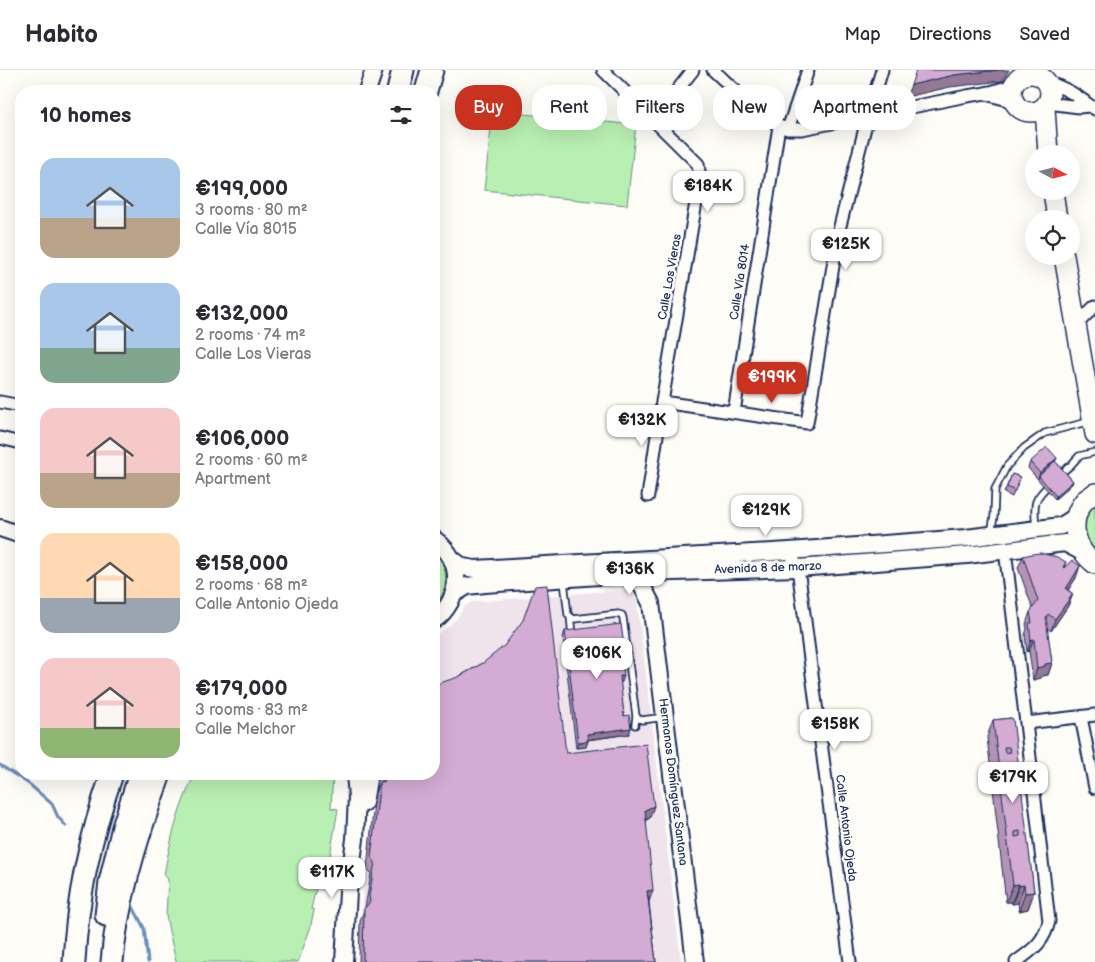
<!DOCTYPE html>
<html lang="en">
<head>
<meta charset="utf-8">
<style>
  :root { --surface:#fff; --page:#f7f7f7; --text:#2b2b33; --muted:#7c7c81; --line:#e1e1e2; --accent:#c8321e }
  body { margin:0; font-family:"Balsamiq Sans",sans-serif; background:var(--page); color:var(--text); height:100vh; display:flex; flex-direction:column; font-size:19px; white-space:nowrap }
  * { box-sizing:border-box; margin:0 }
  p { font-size:16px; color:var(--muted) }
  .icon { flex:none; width:28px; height:28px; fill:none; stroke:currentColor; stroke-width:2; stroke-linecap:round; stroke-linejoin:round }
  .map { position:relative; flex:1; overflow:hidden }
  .drawer { position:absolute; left:15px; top:15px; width:425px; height:695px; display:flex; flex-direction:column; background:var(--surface); border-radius:20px; box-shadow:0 5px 20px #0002 }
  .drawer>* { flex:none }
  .banner { position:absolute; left:455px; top:15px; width:475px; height:45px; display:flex; gap:10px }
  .needle { width:32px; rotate:97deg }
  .controls { position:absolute; left:1025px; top:75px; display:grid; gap:10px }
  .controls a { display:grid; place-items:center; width:55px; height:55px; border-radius:50%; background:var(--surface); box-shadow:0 5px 20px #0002; font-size:25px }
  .price { position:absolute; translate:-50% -42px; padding:0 11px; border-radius:10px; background:#fff; color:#222; font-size:16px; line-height:32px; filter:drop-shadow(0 1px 2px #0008) }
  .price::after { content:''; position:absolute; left:50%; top:30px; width:15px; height:11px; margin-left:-8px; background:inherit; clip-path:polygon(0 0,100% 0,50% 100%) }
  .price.current { background:var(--accent); color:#fff }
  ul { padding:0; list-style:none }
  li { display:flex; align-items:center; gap:15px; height:125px; padding:0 25px }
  li span { display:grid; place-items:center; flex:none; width:140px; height:100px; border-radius:15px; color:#555 }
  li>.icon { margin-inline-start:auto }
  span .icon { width:60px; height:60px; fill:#fffc; stroke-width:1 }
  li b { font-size:21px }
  h2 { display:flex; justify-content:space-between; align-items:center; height:60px; padding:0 25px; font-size:21px }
  .tag { padding:0 18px; border-radius:20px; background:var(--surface); box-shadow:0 5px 20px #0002; font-size:18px; line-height:45px }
  .tag.current { background:var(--accent); color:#fff }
  header { display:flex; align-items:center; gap:30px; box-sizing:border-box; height:70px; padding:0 25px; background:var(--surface); border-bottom:1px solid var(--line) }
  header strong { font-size:24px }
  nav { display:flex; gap:28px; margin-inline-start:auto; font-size:18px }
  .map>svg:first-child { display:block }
  .built { fill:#f0e4ec }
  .green { fill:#b8efb2; stroke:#6a8f88 }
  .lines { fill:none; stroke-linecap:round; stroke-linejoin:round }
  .stream { stroke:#688dba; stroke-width:3 }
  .lane-casing { stroke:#1b2f5e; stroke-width:9 }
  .street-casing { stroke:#1b2f5e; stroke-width:15 }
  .secondary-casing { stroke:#1b2f5e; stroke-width:20 }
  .primary-casing { stroke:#1b2f5e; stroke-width:22 }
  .highway-casing { stroke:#1b2f5e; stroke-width:25 }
  .lane { stroke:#fdfcf7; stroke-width:5.5 }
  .street { stroke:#fdfcf7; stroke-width:11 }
  .secondary { stroke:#fdfcf7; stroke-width:16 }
  .primary { stroke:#fdfcf7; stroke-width:19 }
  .highway { stroke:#fdfcf7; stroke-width:21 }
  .wall { fill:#b593b5; stroke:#1b2f5e }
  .shaded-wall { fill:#947894; stroke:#1b2f5e }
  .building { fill:#d3abd3; stroke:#1b2f5e; fill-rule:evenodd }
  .labels { text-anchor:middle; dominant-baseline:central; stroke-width:5; stroke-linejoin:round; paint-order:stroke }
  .street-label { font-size:12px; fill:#1b2f5e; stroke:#fdfcf7 }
</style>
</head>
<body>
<header>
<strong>Habito</strong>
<nav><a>Map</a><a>Directions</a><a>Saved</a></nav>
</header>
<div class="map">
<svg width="1095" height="892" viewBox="0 0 1095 892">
  <rect width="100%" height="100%" fill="#fdfcf7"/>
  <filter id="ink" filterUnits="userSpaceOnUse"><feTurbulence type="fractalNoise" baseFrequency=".02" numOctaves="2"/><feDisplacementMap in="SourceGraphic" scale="10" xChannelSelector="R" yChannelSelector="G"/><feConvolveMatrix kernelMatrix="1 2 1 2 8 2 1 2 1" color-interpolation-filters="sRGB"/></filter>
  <g filter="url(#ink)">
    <!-- built -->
    <path class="built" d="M623 520 629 521 636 527 637 531 681 892H360L361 838 379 704H434V566L448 557 457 548 464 537 471 532Z"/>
    <!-- green -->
    <path class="green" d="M493 41 636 55 627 135 484 120Z
      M1095 434V484L1086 474 1084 453 1087 443Z
      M434 482C450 497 449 521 434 536Z
      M195 704H333L331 738 338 739 325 815 317 814 311 839 314 840 310 859 298 892H176L169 861 166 846 168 809 164 805C170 770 179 736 195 704Z"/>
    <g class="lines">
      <!-- stream -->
      <path class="stream" d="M0 695 29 714 52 734 58 747 66 756
        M131 833 144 858 148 892"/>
      <defs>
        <path id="lane" d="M1058 406 1071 395 1079 386 1095 382
          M1036 457C1034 435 1032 430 1050 414
          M991 464 994 446 995 419 1007 396 1024 378 1045 363 1091 351
          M564 511 568 545 574 549 618 544 622 545 623 548 636 646 635 655
          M570 546 572 565
          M636 646 639 649 642 650 665 647"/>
        <path id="street" d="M603 0 698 94 700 109 662 332 648 426
          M713 0 754 38 779 56 788 59H802L967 26C984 24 1000 21 1016 13
          M1047 12C1057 15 1072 22 1081 29 1086 32 1089 36 1095 39
          M986 24 1008 30 1017 36
          M1048 33 1079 37 1089 36
          M654 50 693 0
          M788 59 808 0
          M1076 257 1082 249 1095 236
          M0 332 21 336
          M662 332 807 353 839 160 868 46 882 0
          M734 342 779 56
          M0 368 21 373
          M1005 480 1026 653 1049 851C1044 873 1032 880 1016 892
          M789 481 798 498 850 892
          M1081 647 1095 718
          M1026 653 1095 645"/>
        <path id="secondary" d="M367 21 374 0
          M0 458 21 465
          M434 469C456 485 462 508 450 532 446 539 441 546 434 550
          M452 489 463 497 475 499 789 481 966 468 1061 456 1077 446
          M624 505 641 514 651 533 695 892
          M454 524 467 516 485 514 643 503 798 498 967 485 1065 473 1082 482
          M364 733 369 704
          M344 892 348 822 355 769 357 727 355 704"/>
        <path id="primary" d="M1012 23a19 19 0 1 1 38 0a19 19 0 1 1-38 0Z
          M1045 38 1048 84
          M1053 121 1057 149
          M1064 186 1095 364
          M1095 423C1092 425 1088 428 1085 430 1067 451 1075 479 1095 494"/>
        <path id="highway" d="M398 21 403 0
          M426 21 432 0
          M106 845 110 812 123 757 140 704
          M74 892C77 828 91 764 112 704
          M112 892C117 829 138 763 160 704"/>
      </defs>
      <!-- lane casing -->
      <use href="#lane" class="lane-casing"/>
      <!-- street casing -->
      <use href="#street" class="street-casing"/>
      <!-- secondary casing -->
      <use href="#secondary" class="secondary-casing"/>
      <!-- primary casing -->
      <use href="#primary" class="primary-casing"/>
      <!-- highway casing -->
      <use href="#highway" class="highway-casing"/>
      <!-- lane -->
      <use href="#lane" class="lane"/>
      <!-- street -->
      <use href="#street" class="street"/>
      <!-- secondary -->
      <use href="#secondary" class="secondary"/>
      <!-- primary -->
      <use href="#primary" class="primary"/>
      <!-- highway -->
      <use href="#highway" class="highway"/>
    </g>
    <!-- wall -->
    <path class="wall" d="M1057 388 1055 391 1073 411 1072 414 1055 429 1028 398 1030 392Z
      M1012 404 1020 407 1012 427 1004 423Z
      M1023 486 1066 492 1064 498 1076 508 1068 520 1073 524 1068 536 1051 561 1047 558 1052 593 1048 605 1042 606 1041 608 1033 610 1029 581 1027 582 1025 565 1027 559 1026 554 1030 542 1033 539 1018 498Z
      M565 561 624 576 622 582H617L618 596 622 612H620L624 646 629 664 588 670 586 677 576 678 563 567Z
      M483 593 566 683 650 748 646 750 649 832 656 892H359L360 851 365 838 371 803 367 798 375 723 380 711H382L384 704H434L458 607Z
      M1011 648 1034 822 1028 839 1019 841 1018 833 1012 834V832H1006L987 667 993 650Z"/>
    <!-- shaded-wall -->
    <path class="shaded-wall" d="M998 0H1009L1002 11 950 17 906 27 911 15 954 5Z
      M1057 388 1054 394 1039 406 1038 409 1040 403Z
      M1073 411 1072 414 1055 429 1056 426Z
      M1080 496 1076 508 1062 530 1066 519Z
      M1073 524 1068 536 1051 561 1055 549Z
      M1034 569 1029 581 1027 582 1031 570Z
      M624 576 622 582 614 583 616 577Z
      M1052 593 1048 605 1042 606 1041 608 1033 610 1037 598 1045 594Z
      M620 606H624L622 612H617Z
      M631 658 629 664 585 670 587 664Z
      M588 671 586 677 576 678 578 672Z
      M654 736 650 748 640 752 645 740Z
      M1019 814 1012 832H1006L1013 815Z
      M1024 815 1018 833 1012 834 1019 816Z
      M653 820 649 832 647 821Z
      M1034 822 1028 839 1019 841 1025 823Z"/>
    <!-- building -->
    <path class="building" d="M916 0H998L954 5 911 15Z
      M1047 377 1057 388 1040 403 1030 392Z
      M1055 391 1073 411 1056 426 1039 406Z
      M1012 404 1020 407 1015 421 1007 417Z
      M1040 483 1057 487 1066 492 1063 497 1064 498 1072 490 1080 496 1066 519 1073 524 1055 549 1048 544 1046 548 1052 593 1045 594V596L1037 598 1034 569 1031 570 1029 553H1032L1030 542 1038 531 1023 486 1032 484Z
      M547 515 566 683 646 674 654 736 645 740 653 820 647 821 656 892H363L364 839 370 832 369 826 375 792 371 787 380 711 384 712 386 704H434V615L458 607 483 593 504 576 523 550 535 516Z
      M621 554 624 576 616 577 618 596 623 595 624 606H620L624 646 629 645 631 658 587 664 588 671 578 672 565 561Z
      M1011 648 1013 649 1034 822 1025 823 1024 815 1019 816V814L1013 815 993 650ZM1004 677H1009L1010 682 1005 683ZM1014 719 1015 724 1010 725 1009 720ZM1020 761V766L1015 767V762Z"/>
  </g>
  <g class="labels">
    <!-- street labels -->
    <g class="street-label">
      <text transform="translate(670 207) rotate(-80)">Calle Los Vieras</text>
      <text transform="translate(740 212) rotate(-81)">Calle Vía 8014</text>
      <text transform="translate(768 498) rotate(-2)">Avenida 8 de marzo</text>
      <text transform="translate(673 712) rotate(83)">Hermanos Domínguez Santana</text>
      <text transform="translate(846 758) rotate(83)">Calle Antonio Ojeda</text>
    </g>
  </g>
</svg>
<div class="controls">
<a><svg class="needle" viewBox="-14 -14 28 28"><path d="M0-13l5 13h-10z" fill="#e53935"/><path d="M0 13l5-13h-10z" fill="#7c7c81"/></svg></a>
<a><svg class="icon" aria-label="locate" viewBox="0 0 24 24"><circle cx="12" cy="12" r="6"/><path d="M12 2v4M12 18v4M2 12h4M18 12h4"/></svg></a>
</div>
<b class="price" style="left:708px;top:143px">€184K</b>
<b class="price" style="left:846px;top:201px">€125K</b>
<b class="price current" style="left:772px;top:334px">€199K</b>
<b class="price" style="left:642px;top:377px">€132K</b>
<b class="price" style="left:766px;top:467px">€129K</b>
<b class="price" style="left:630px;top:526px">€136K</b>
<b class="price" style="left:597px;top:610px">€106K</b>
<b class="price" style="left:835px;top:681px">€158K</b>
<b class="price" style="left:1013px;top:734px">€179K</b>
<b class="price" style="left:332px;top:829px">€117K</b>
<div class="banner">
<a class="tag current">Buy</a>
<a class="tag">Rent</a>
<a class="tag">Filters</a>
<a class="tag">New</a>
<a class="tag">Apartment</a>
</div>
<section class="drawer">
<h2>10 homes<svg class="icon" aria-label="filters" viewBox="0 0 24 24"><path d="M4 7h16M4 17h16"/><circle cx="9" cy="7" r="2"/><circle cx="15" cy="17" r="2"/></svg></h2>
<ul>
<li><span style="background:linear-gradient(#a9c7e8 60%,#b9a48a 0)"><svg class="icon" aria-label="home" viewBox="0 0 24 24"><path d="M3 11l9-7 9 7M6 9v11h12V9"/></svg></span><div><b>€199,000</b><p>3 rooms · 80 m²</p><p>Calle Vía 8015</p></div></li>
<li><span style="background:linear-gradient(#a9c7e8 65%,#7fa58c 0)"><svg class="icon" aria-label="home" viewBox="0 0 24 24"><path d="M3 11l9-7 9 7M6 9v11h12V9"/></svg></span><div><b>€132,000</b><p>2 rooms · 74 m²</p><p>Calle Los Vieras</p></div></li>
<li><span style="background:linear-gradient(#f6c9c9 65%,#b9a48a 0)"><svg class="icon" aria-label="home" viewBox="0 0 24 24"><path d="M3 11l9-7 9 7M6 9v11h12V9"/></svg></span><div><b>€106,000</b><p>2 rooms · 60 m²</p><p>Apartment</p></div></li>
<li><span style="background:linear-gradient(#ffd9b3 65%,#9aa5b1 0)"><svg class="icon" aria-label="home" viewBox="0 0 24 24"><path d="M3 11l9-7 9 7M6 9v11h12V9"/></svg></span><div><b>€158,000</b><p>2 rooms · 68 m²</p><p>Calle Antonio Ojeda</p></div></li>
<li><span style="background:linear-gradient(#f6c9c9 70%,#8fb573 0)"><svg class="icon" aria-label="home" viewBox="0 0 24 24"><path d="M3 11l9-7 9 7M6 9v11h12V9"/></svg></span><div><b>€179,000</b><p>3 rooms · 83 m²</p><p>Calle Melchor</p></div></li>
</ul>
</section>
</div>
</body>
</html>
